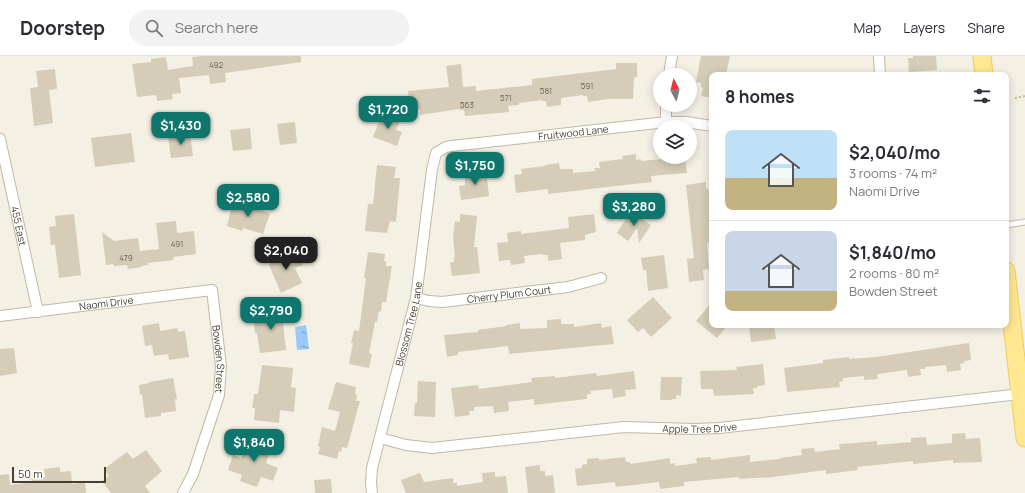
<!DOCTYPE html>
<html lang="en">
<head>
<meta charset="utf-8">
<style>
  :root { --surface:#fff; --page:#f2f2f3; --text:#2b2b33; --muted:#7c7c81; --line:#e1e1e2; --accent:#0f766e }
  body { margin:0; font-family:Manrope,sans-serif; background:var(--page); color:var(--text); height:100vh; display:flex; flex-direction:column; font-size:15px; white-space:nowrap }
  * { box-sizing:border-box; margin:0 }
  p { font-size:13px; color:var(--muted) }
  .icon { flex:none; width:22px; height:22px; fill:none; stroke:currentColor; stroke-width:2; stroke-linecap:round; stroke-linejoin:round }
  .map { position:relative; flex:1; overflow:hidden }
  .panel { position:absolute; left:709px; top:16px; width:300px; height:256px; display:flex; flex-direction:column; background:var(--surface); border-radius:8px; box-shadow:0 2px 10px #0003 }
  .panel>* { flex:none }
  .needle { width:26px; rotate:353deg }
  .fabs { position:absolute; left:653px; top:12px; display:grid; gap:8px }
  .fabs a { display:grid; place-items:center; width:44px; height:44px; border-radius:50%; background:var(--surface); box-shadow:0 2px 10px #0003; font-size:20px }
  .scale { position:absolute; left:12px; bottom:10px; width:94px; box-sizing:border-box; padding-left:4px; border:2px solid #464033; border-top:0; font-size:11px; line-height:14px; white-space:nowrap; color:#464033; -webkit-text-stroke:3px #fff; paint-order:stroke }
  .price { position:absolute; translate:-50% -34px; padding:0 9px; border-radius:8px; background:var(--accent); color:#fff; font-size:13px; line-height:26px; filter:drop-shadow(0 1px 2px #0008) }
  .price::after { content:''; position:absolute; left:50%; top:24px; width:12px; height:9px; margin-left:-6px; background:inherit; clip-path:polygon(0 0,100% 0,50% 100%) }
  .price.on { background:#222; color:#fff }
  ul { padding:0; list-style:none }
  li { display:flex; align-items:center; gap:12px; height:100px; padding:0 16px }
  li+li { border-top:1px solid var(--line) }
  li span { display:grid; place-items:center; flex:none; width:112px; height:80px; border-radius:8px; color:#555 }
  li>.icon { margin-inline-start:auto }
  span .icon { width:48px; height:48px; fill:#fffc; stroke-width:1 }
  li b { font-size:17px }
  h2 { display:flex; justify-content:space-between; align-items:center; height:48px; padding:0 16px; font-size:17px }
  header { display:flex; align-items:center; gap:24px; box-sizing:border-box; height:56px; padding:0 20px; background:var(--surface); border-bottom:1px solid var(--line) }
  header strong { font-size:19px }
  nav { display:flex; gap:22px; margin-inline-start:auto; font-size:14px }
  .search { width:280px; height:36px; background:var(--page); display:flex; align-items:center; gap:10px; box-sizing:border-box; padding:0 14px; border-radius:22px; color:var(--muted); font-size:15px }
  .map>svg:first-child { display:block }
  .water { fill:url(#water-ripples) }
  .building { fill:#d6cdb8 }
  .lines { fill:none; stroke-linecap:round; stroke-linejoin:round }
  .lane-casing { stroke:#c0b9a5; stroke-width:7 }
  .street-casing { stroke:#c0b9a5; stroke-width:12 }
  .primary-casing { stroke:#f0cd56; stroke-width:19 }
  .path { stroke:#c3b795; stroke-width:2; stroke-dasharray:2 2; stroke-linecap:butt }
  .lane { stroke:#fff; stroke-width:5 }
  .street { stroke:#fff; stroke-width:10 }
  .primary { stroke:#ffe891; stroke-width:17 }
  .labels { text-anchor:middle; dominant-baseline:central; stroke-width:3; stroke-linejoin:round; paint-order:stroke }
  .number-label { font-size:8px; fill:#6a6354 }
  .street-label { font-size:10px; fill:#464033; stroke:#fff }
</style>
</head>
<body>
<header>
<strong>Doorstep</strong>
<div class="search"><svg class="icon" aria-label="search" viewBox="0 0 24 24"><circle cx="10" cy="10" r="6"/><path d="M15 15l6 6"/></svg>Search here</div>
<nav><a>Map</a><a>Layers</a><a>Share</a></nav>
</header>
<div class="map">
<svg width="1025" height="437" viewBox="0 0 1025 437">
  <defs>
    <pattern id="water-ripples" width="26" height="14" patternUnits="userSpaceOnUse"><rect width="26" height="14" fill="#99c9f7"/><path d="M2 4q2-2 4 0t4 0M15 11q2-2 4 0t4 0" fill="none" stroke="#7fa5c9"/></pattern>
  </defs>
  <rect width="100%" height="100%" fill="#f4f0e4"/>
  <!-- water -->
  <path class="water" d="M306 269 309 293 297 294 295 271Z"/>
  <!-- building -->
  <path class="building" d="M203 0H301V6L225 17 226 26 210 28 209 19 179 22 181 37 172 38 173 43 157 45 156 39 137 41 132 8 151 6V3L166 1 168 14 193 10 192 1Z
    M701 0H730L726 19H712V42L701 40 703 32 701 31V27L696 26Z
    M913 0H936L937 14 909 16 908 2H913Z
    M616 7H637V21H634L633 43H608L588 46 587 40H583V39L561 42V49L547 51 546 45H542V44L519 47V49L508 50 509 56 465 60 464 54H460L459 53 420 59V53L410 54 408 35 449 31 446 10 461 8 463 31 476 30V35L532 29V23L616 13Z
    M55 13 57 33 49 34 53 67 34 70 30 32 38 31 36 15Z
    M382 58 400 65 396 74 402 76 397 90 373 81Z
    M295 66 297 87 280 89 277 68Z
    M250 72 252 93 233 95 230 74Z
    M131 77 135 106 95 111 91 82Z
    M190 77 193 100 171 102 168 80Z
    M636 98V104L641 103V105L662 103 661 101H685L687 117 651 120 652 126 616 130 548 138V133L516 137 514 119 522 118 521 113 545 110V109L559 107 560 113H573V117L595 115 594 112H600L599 106 623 103 622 100Z
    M377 109 396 111 394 122H400L396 166 390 165 387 177 365 175 368 148H373Z
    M486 114 489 140 461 144 459 130 465 129V117Z
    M706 126V133L708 132 709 137H712V186L707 187 709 213 703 214 704 224 689 226 687 203 694 202 686 129Z
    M239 143 252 147 251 152 270 157 263 178 243 172 242 175 227 170 232 149 237 151Z
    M631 155 651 169 639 187 637 172 628 185 617 177Z
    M74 158 81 219 59 222 55 189H51L49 171 56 170 55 160Z
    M460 158 477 160 474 191H477L480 217 452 220 450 206H454V201H455L453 181 455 165 460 166Z
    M594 158 596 176 585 179V184L560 187 562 203 548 205V199H543V198L524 200 525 207 511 209 510 204 499 205 497 187 508 186 507 177 521 175V178L569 172 568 161Z
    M176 165 177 177 194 175 196 198 173 201 174 204 148 207V209L141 210 142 211 128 213 127 209 114 210 113 208 106 209 102 176 114 185 138 182 140 195 159 193 156 167Z
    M368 196 385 198 384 205H386V210H392L386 246H382L381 256 379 255 377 266H375L369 297 372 298 369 312 349 308 353 287H351L354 274 359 275 366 222H364Z
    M281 197 283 202 289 199 290 201 298 198 303 209 295 212 302 227 281 237 269 209 270 208 268 203Z
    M664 199 668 232 648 235 646 214H643L641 202Z
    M653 241 672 262 651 281 643 272 638 276 627 264Z
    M712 246V269H728L717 282 696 265Z
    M281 250 286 294 260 297 257 277H255L254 267 261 266 260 260 266 259 265 252Z
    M561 263V268H574V271L601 267 602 272 611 270 614 288 509 298 508 290 458 296V299L447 301 444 279 478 276V274L506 270V269L520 267V273L547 272V264Z
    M159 267 160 275 177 272 178 276 185 275 189 301 169 304 168 298 154 300 152 289 145 290 142 270Z
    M749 269H774L776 283 751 286Z
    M969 287 971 304 964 305V307L960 308 961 314 947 316 946 309 925 311V313H920L921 319 908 321 907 314 877 318 878 323 864 324V320L843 322V325L839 326 840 331 787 336 784 312 823 307V304L849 301V303L876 301Z
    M14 292 17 317 0 320V293Z
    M763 308 765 329 757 330V332H753L754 338 714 340 713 333H701L700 315 737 314 736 311Z
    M262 309 293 312 291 331 296 332 294 356 280 354 279 367 254 364 255 352H252L254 338H258Z
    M634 315 636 333 625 334 626 340 613 342 612 333 590 335 591 338H587V343L534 349V343L508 346 509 355 494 357 493 350 474 351V355H469L470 359 455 361 451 332 478 329 479 333 532 326 531 322 555 320V322L596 317 597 320Z
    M661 321H682L681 340 676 339V343H672V344H660Z
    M173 322 177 343H175L176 355 161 357V360L145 362 142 338 140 339 139 329 149 327V326Z
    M418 325 436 326 435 361 414 360 415 347H417Z
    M336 326 356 331 355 338 357 339 356 345H360L347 392 342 391 341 396 339 395 337 403 318 398 320 391 318 390 322 371 335 375 340 356 328 353Z
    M965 377 966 383 980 382 982 406 953 407V404L913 408V405L857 411 858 414 826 418V414L773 421 739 423V421L684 426V430L660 433 659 426 616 431 615 426 577 430 575 413 582 412V409L587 408V403L599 402V404L625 401 626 406H630L631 408 670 402V408L675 407V410L697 407 696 402 711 401V404L750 399V406L780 403V402L802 399 801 393 814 392 815 396 840 393 839 388 855 387 877 385V389L911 386V382L926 381 927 389 952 387V378Z
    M248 381 272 389 266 407 278 412 273 425 261 421 257 431 240 425 242 419 228 414 233 399 241 402Z
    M146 394 162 415 145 430 150 437H111L102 425 109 420 104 413 127 396 133 403Z
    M540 409V415H545V420L553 419 555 437H528L525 411Z
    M60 411V416L71 415 72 428 85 426 86 437H0V419L9 418 10 429 32 426 31 422 45 421 44 413Z
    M495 416V421L506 420 508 437H406L401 424 420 417 424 426 453 422V427H457V430L483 426 482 417Z
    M331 423 332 437H315L314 424Z"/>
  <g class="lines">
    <defs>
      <path id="lane" d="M1006 169 1025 166"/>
      <g id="street">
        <path d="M879 0 880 19"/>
        <path d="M669 19 672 0"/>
        <path d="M666 66V49"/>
        <path id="s1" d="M0 83 38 256"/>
        <path id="s2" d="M416 242 429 245 442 246 568 231 601 222"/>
        <path id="s3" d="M0 260 212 234 221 310 219 339 193 418 183 437"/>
        <path id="s4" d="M380 382 406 389 432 392 624 371 695 373 719 372 1020 338"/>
        <path id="s5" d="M372 437 371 427 372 412 416 242 432 114 436 97 446 91 452 90 666 66H686L712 70"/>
      </g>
      <path id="primary" d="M982 0 984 19
        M1006 215 1025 382"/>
    </defs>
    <!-- lane casing -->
    <use href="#lane" class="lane-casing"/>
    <!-- street casing -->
    <use href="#street" class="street-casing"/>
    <!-- primary casing -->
    <use href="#primary" class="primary-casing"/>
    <!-- path -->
    <path class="path" d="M1015 42 1025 40"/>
    <!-- lane -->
    <use href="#lane" class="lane"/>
    <!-- street -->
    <use href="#street" class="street"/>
    <!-- primary -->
    <use href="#primary" class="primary"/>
  </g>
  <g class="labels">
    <!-- number labels -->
    <g class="number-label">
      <text x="216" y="8">492</text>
      <text x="587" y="29">591</text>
      <text x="546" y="34">581</text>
      <text x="506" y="41">571</text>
      <text x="467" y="48">563</text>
      <text x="177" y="187">491</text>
      <text x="126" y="201">479</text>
    </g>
    <!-- street labels -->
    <g class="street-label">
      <text stroke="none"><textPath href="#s5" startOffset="487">Fruitwood Lane</textPath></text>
      <text stroke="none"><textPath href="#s1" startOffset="89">455 East</textPath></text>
      <text stroke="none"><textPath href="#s2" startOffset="94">Cherry Plum Court</textPath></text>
      <text stroke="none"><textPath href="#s3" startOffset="107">Naomi Drive</textPath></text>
      <text stroke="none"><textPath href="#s5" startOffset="174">Blossom Tree Lane</textPath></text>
      <text stroke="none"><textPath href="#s3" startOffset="283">Bowden Street</textPath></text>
      <text stroke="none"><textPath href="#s4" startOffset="322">Apple Tree Drive</textPath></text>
    </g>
  </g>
</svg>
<div class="fabs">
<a><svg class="needle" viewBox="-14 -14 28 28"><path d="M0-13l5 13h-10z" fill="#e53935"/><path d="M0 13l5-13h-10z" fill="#7c7c81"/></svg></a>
<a><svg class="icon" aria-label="layers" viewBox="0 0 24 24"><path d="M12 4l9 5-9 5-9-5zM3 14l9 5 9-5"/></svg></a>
</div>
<div class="scale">50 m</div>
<b class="price" style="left:388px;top:74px">$1,720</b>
<b class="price" style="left:181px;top:90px">$1,430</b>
<b class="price" style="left:475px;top:130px">$1,750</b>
<b class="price" style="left:248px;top:162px">$2,580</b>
<b class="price" style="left:634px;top:171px">$3,280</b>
<b class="price on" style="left:286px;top:215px">$2,040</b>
<b class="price" style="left:271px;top:275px">$2,790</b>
<b class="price" style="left:254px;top:407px">$1,840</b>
<section class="panel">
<h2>8 homes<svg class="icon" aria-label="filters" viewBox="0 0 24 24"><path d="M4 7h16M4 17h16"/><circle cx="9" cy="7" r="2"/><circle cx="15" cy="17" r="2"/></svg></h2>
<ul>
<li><span style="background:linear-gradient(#bfe0f5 60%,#c2b280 0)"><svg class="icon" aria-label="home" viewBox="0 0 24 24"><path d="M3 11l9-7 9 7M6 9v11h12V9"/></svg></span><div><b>$2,040/mo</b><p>3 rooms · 74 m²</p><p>Naomi Drive</p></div></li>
<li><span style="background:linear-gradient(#c9d6e8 75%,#c2b280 0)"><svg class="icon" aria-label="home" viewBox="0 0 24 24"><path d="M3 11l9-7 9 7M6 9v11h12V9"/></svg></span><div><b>$1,840/mo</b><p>2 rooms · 80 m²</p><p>Bowden Street</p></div></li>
</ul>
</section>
</div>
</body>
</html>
